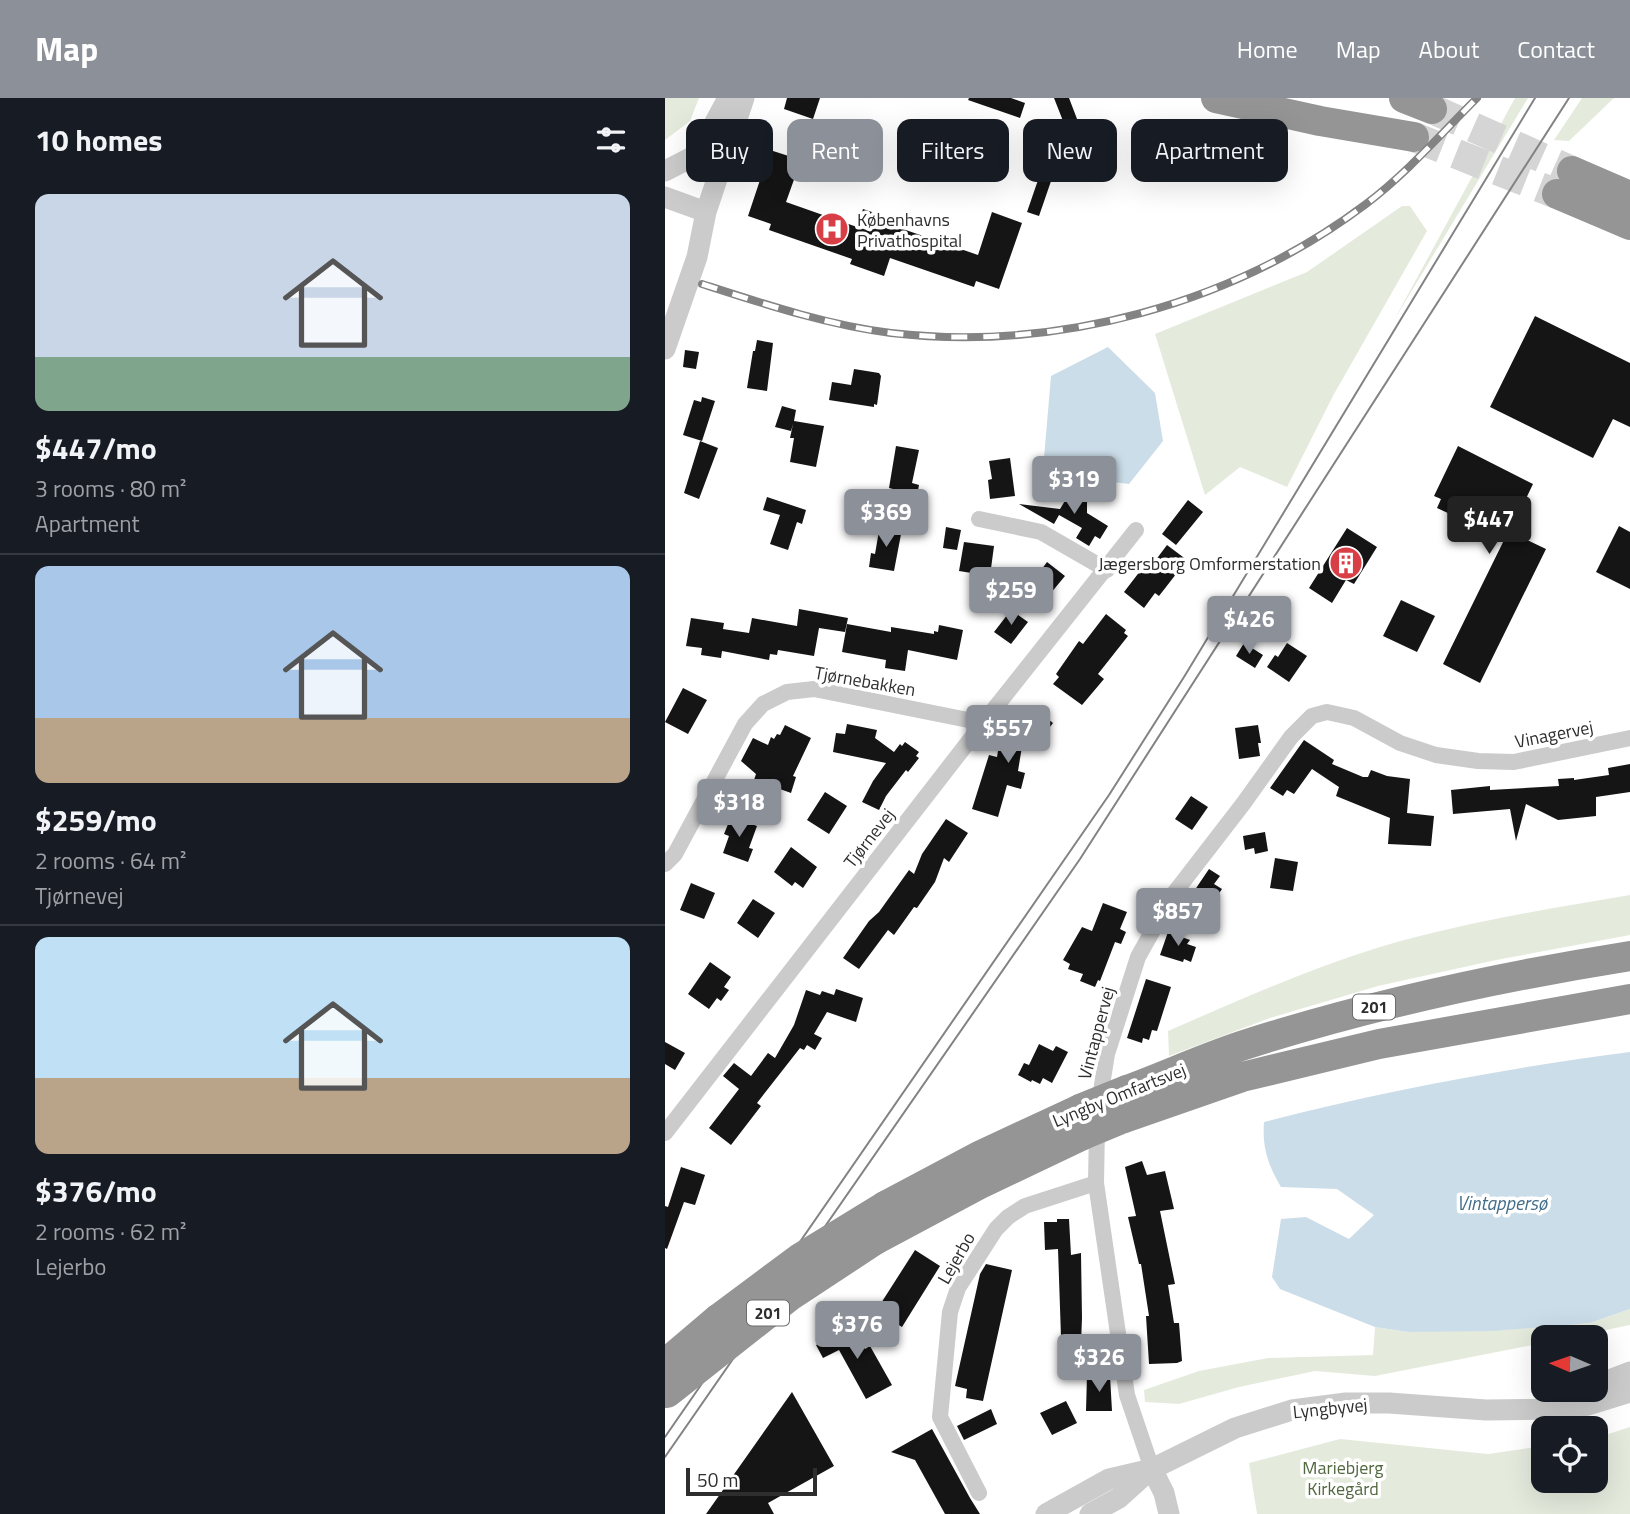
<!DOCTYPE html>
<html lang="en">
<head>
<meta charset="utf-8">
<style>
  :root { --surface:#171b24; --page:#242831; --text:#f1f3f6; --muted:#9ea1a6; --line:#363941; --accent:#8c9099 }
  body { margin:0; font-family:"Titillium Web",sans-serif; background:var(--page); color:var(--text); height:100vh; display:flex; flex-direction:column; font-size:26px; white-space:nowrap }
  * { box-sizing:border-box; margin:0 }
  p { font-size:23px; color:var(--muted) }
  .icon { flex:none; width:38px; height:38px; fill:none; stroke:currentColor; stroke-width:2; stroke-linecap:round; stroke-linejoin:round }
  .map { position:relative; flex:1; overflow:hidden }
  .details { display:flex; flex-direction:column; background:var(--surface); width:665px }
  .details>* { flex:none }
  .guide { position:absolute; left:21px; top:21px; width:665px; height:63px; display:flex; gap:14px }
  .needle { width:46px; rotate:272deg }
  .controls { position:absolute; left:866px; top:1227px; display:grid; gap:14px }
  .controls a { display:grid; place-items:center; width:77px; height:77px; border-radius:14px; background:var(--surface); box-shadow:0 7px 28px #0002; font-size:35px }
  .scale { position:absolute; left:21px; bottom:18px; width:131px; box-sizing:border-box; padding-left:7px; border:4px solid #2e2e2e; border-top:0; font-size:19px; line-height:24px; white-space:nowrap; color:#2e2e2e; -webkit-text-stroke:5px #fff; paint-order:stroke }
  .price { position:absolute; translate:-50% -60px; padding:0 16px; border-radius:7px; background:var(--accent); color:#fff; font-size:23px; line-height:46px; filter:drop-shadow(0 2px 4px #0008) }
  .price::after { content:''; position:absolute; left:50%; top:42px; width:21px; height:16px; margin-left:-10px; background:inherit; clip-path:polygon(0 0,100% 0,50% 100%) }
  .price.current { background:#222; color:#fff }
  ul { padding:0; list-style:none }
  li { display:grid; align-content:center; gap:14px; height:371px; padding:0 35px }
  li+li { border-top:2px solid var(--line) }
  li span { display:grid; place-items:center; height:217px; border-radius:14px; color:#555 }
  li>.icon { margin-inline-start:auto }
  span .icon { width:126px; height:126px; fill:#fffc; stroke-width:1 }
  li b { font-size:30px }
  h2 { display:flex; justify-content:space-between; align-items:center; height:84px; padding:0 35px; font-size:30px }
  .tag { padding:0 24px; border-radius:14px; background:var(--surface); box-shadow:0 7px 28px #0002; font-size:24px; line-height:63px }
  .tag.current { background:var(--accent); color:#fff }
  header { display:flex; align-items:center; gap:42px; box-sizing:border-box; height:98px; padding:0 35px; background:var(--accent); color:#fff }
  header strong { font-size:33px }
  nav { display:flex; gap:38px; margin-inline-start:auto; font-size:24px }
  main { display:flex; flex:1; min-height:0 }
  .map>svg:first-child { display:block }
  .green { fill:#e4ebdd }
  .water { fill:#cbdde9 }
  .building { fill:#151515 }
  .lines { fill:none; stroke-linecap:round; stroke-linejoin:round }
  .motorway-tunnel { stroke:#d5d5d5; stroke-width:30; stroke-dasharray:30 15; stroke-linecap:butt }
  .minor { stroke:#cbcbcb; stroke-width:16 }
  .tertiary { stroke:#cbcbcb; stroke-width:21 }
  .motorway { stroke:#959595; stroke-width:30 }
  .tram { stroke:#838383; stroke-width:2 }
  .rail-casing { stroke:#838383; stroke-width:8 }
  .rail { stroke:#fff; stroke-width:5; stroke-dasharray:16; stroke-linecap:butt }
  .motorway-bridge { stroke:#959595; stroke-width:30 }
  .labels { text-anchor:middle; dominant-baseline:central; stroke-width:7; stroke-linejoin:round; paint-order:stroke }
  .shield { fill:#fff; stroke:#6d6d6d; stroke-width:2 }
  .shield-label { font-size:16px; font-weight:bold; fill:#2e2e2e }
  .poi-label { font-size:18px; fill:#2e2e2e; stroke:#fff; text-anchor:start }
  .street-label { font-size:18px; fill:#2e2e2e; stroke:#fff }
  .park-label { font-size:18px; fill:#51673f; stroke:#fff }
  .water-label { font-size:19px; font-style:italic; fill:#426d8b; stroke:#fff }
</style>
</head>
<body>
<header>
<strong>Map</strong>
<nav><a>Home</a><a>Map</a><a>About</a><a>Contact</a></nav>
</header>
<main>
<section class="details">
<h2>10 homes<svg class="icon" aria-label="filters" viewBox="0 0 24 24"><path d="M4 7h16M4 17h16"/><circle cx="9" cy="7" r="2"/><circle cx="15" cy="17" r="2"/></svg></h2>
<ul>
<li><span style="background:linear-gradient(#c9d6e8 75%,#7fa58c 0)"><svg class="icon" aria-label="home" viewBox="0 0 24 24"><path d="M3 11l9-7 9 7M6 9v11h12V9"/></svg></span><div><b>$447/mo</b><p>3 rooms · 80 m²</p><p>Apartment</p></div></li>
<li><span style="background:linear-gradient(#a9c7e8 70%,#b9a48a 0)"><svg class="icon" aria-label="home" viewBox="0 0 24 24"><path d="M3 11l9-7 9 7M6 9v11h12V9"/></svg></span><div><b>$259/mo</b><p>2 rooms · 64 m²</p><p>Tjørnevej</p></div></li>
<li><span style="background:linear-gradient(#bfe0f5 65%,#b9a48a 0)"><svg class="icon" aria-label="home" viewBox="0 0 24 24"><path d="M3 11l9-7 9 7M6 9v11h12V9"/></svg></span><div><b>$376/mo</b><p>2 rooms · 62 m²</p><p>Lejerbo</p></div></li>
</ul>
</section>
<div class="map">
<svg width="965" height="1416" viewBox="0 0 965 1416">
  <rect width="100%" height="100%" fill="#fff"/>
  <!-- green -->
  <path class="green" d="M0 0H34L25 23 0 42Z
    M850 0H863L728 224Z
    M917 0H949L904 43 889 42Z
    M737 108H745L762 133 669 296 622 389 575 369 540 397 490 236 642 174Z
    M965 797V837L831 862 713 888 605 920 504 958 503 933C572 903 643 871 715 849 796 825 882 811 965 797Z
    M965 1211V1227L907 1239H878V1245L710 1278 650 1273 574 1289 514 1306 480 1304 479 1292 534 1273 603 1260 708 1257 710 1229 743 1234 925 1225Z
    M965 1329V1416H592L584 1365 675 1341 823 1356 878 1348V1382H931V1340Z"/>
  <!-- water -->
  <path class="water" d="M443 249 490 295 498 343 464 386 398 378 378 372 386 278Z
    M965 954V1211L925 1225 827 1233 743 1234 710 1229 615 1191 607 1179 616 1121 641 1119 684 1141 709 1117 672 1091 616 1089C603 1067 597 1049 599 1024 719 993 842 970 965 954Z"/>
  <!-- building -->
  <path class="building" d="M122 0H155L148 21 119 11Z
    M304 0H346L360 5 355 20 303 2Z
    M389 0H404L422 47 409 51Z
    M105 52 136 62 121 104 192 129 198 111 237 124 235 130 313 157 327 114 357 125 334 191 311 183 309 189 225 160 219 178 185 166 187 161 104 132 106 126 83 118Z
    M383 53 395 57 374 118 362 114Z
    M870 218 965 265V329L948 321 928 360 825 309Z
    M92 242 108 245 102 293 82 290 88 253H90Z
    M20 252 34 254 31 271 18 269Z
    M189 271 214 275 216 278 212 307 209 306V309L164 302 167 284 186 287Z
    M37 299 50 303 37 343 18 337 29 302 36 304Z
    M117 308 131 312 129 323 159 328 151 369 125 364 129 340H125L128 326 126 333 110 329Z
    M35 343 53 350 34 401 19 395Z
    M231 348 254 352 247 385 254 387 251 403 231 400 232 392 224 390Z
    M793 348 868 386 845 434 881 451 815 585 778 566 843 434 802 414 798 422 772 410 776 401 769 398Z
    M345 360 350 398 325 401 323 382 327 381 324 363Z
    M406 393 422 394V415L443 428 435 441 430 438 424 448 411 440 417 430 394 417 389 426 354 406 395 411Z
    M102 399 141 412 137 426 132 424 123 452 105 446 115 417 98 412Z
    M523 402 538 414 511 447 497 436Z
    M215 427 237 431 229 473 204 469 206 455 210 456Z
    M954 428 965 434V491L931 474Z
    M281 429 296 432 292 452 278 450Z
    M682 430 712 449 689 486 681 482 667 505 644 490Z
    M299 444 329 448 325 478 294 473Z
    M502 447 522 462 494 498 490 495 479 510 459 494 479 468 484 471Z
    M382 464 400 478 385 496 368 483Z
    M736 502 770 518 752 554 718 538Z
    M134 511 183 520 180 534 154 530 149 558 113 552 112 557 105 556 104 562 57 553 56 560 36 557 37 550 21 548 26 520 59 525 58 531 84 535 87 520 132 528Z
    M346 512 363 524 346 546 329 534Z
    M441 516 461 532 459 535 463 538 433 576 439 581 417 607 388 586 394 579 391 576 414 543 418 546Z
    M182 526 226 534V529L269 536V533L273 534 274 527 298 532 292 562 243 552 240 573 220 570 221 562 177 554Z
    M579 545 598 557 590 570 571 558Z
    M622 545 642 558 624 584 602 569 610 557 613 559Z
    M18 590 42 602 23 636 0 624Z
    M369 610 388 625 372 646 359 636 353 673 360 675 356 691 342 687 333 719 307 711 324 657 332 659 335 641 344 643Z
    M182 626 212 632 210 640 229 654 235 646 237 648 240 644 254 654 251 658 254 660 247 669 249 670 247 669 243 674 241 672 221 698 214 712 197 704 208 683 221 665 168 654 171 635 180 636Z
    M120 627 146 640 128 678 131 679 126 695 112 690 108 702 85 694 91 676 76 663 88 640 103 647 106 639 109 641 112 636 115 637Z
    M593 627 596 645H593L595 658 574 661 570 630Z
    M639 642 669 662 667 666 698 679H703L706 672 722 678 745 681 742 715 769 718 766 748 723 746 725 720 671 698 674 689 647 671 629 696 622 692 618 698 605 690Z
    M965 666V694L931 699V718L893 722 861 706 851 743 845 711 788 716 786 692 825 688V692L894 688 893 681 909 680V682L944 677 943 670Z
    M160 694 182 708 164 736 142 722Z
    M526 698 543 709 527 732 510 721Z
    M66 719 92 728 84 750 88 751 83 764 58 755 64 738 59 736Z
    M281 721 303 735 284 764 279 760 270 784 252 810 249 809 229 837 223 832 194 871 178 860 204 823 214 814 244 772 249 776 257 756Z
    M600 734 603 753 590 756 589 750 580 752 578 738Z
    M126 749 152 769 138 790 130 784 127 788 109 774Z
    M610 760 633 764 628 793 605 790Z
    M544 771 555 778 549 786 557 791 536 822 523 814 525 811 519 808Z
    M26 785 50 795 39 821 15 812Z
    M88 801 110 815 93 840 72 825Z
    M438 805 462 814 455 831 461 834 456 846 450 844 435 883 433 882 430 889 415 883 418 876 403 871 405 866 398 862 417 829 427 833Z
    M503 834 525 842 522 846 531 849 526 864 519 861 518 864 495 857Z
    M45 864 66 879 59 889 64 892 56 903 52 900 44 911 23 896Z
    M481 881 506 889 492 933 487 932 484 942 478 940 477 945 462 940Z
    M171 891 198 900 191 924 162 914 149 936 157 940 150 952 142 947 139 952 135 950 92 1005 96 1008 66 1047 44 1030 74 991 58 978 69 965 86 978 103 955 110 960 129 927 141 892 155 897 157 893 169 897Z
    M0 944 20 955 10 972 0 966Z
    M374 946 388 953 391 948 403 954 387 985 378 980 375 986 367 982 366 984 353 977 359 965 364 967Z
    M477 1063 482 1077 500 1073 509 1111 495 1113 510 1186 503 1187 509 1225H514L517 1263 512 1265 484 1266 481 1218H484L476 1166H474L463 1119 471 1118 460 1069Z
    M16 1069 40 1077 30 1107 19 1104 2 1151 0 1150V1108L3 1109Z
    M392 1121H404L406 1157 416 1155 417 1220 415 1271H394L396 1239 393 1151 380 1152 379 1124H392Z
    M250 1152 275 1168 237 1229 211 1213Z
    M321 1166 347 1172 318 1303 301 1300 302 1291 290 1288 315 1176Z
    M187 1227 200 1251 205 1248 227 1287 201 1301 174 1252 158 1260 151 1247Z
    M422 1277 445 1278 447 1313H421Z
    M127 1294 169 1368 103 1405 109 1416H41Z
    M401 1303 412 1325 387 1337 375 1315Z
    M326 1311 332 1326 299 1342 292 1328Z
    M267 1331 305 1400 315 1416H280L250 1362 226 1354Z"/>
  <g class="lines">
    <!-- motorway-tunnel -->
    <path class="motorway-tunnel" d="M767 11 907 73
      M749 39 892 96"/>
    <!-- minor -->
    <path class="minor" d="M314 421 376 434 442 472
      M0 766 10 756 80 626 98 606 122 594 149 591 318 625
      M434 1006 442 956 473 859 507 798 578 706 626 639 647 618 662 614 689 620 735 645 771 657 813 663 849 664 965 640
      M432 1029 431 1085 462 1297 487 1371
      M0 1035 318 625 471 432
      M314 1395 275 1319 285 1214 293 1190 331 1131 343 1119 360 1108 431 1085"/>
    <!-- tertiary -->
    <path class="tertiary" d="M0 73 33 56 63 0
      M0 99 41 114
      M0 251 32 159 41 114 79 0
      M931 1287 965 1274
      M487 1371 499 1395 504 1416
      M381 1416 444 1381 487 1371 570 1330 627 1312 681 1305H724L821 1312 894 1311 923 1307 965 1294
      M425 1416 454 1400 485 1372"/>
    <!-- motorway -->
    <path class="motorway" d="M551 0 655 23 749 39
      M739 0 767 11
      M907 73 965 98
      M892 96 965 127
      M462 992C500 978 537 961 576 948 703 907 833 879 965 858
      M459 1020 577 979 714 946 965 901
      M220 1108 316 1057 415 1011
      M210 1142 313 1087 418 1037
      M0 1266 53 1221"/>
    <!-- tram -->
    <path class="tram" d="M0 1339 444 697 519 579 870 0
      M0 1359 415 761 904 0"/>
    <defs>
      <path id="rail" d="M37 186C99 206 162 227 226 235 392 254 568 206 701 106 742 75 776 36 812 0"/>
    </defs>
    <!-- rail casing -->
    <use href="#rail" class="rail-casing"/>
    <!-- rail -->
    <use href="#rail" class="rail"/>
    <!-- motorway-bridge -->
    <path class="motorway-bridge" d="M415 1011 462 992
      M418 1037 459 1020
      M53 1221 135 1160 220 1108
      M2 1295 125 1198 210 1142"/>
  </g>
  <!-- icons -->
  <defs>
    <symbol id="hospital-disc" viewBox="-11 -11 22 22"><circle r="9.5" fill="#d83e46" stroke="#fff"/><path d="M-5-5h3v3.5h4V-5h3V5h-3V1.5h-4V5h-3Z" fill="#fff"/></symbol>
    <symbol id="building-disc" viewBox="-11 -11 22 22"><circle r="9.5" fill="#d83e46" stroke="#fff"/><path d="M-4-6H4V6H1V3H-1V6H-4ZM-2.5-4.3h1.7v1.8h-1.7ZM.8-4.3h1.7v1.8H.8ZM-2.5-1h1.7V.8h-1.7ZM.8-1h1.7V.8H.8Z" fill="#fff"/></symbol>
  </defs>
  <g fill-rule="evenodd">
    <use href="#hospital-disc" x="148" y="112" width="38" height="38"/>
    <use href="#building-disc" x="662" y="446" width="38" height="38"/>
  </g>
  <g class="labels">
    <!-- shield labels -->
    <g class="shield">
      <rect x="688" y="896.5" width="42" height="25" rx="5"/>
      <rect x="82" y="1202.5" width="42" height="25" rx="5"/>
    </g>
    <g class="shield-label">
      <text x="709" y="909">201</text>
      <text x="103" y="1215">201</text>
    </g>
    <!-- poi labels -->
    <g class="poi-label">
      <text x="192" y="121">Københavns<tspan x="192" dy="21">Privathospital</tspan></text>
      <text x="656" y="465" text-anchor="end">Jægersborg Omformerstation</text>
    </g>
    <!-- street labels -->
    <g class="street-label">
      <text transform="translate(200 583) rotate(10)">Tjørnebakken</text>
      <text transform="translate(889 636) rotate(-11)">Vinagervej</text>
      <text transform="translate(204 740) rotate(-52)">Tjørnevej</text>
      <text transform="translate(431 935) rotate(-75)">Vintappervej</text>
      <text transform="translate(454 997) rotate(-22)">Lyngby Omfartsvej</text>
      <text transform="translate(291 1160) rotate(-60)">Lejerbo</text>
      <text transform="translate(665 1310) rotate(-6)">Lyngbyvej</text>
    </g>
    <!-- park labels -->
    <g class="park-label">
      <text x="678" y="1369">Mariebjerg<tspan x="678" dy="21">Kirkegård</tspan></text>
    </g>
    <!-- water labels -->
    <g class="water-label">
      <text x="837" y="1104">Vintappersø</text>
    </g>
  </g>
</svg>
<div class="controls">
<a><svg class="needle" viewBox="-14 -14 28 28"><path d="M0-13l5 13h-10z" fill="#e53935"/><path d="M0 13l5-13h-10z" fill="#9ea1a6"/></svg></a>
<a><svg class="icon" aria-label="locate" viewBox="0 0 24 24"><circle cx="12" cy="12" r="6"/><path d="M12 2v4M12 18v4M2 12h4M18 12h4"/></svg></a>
</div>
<div class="scale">50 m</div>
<b class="price" style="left:409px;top:418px">$319</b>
<b class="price" style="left:221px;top:451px">$369</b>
<b class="price current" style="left:824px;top:458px">$447</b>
<b class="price" style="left:346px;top:529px">$259</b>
<b class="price" style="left:584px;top:558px">$426</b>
<b class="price" style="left:343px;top:667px">$557</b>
<b class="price" style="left:74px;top:741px">$318</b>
<b class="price" style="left:513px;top:850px">$857</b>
<b class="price" style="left:192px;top:1263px">$376</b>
<b class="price" style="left:434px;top:1296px">$326</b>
<div class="guide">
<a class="tag">Buy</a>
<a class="tag current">Rent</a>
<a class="tag">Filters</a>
<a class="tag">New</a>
<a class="tag">Apartment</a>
</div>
</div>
</main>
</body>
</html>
